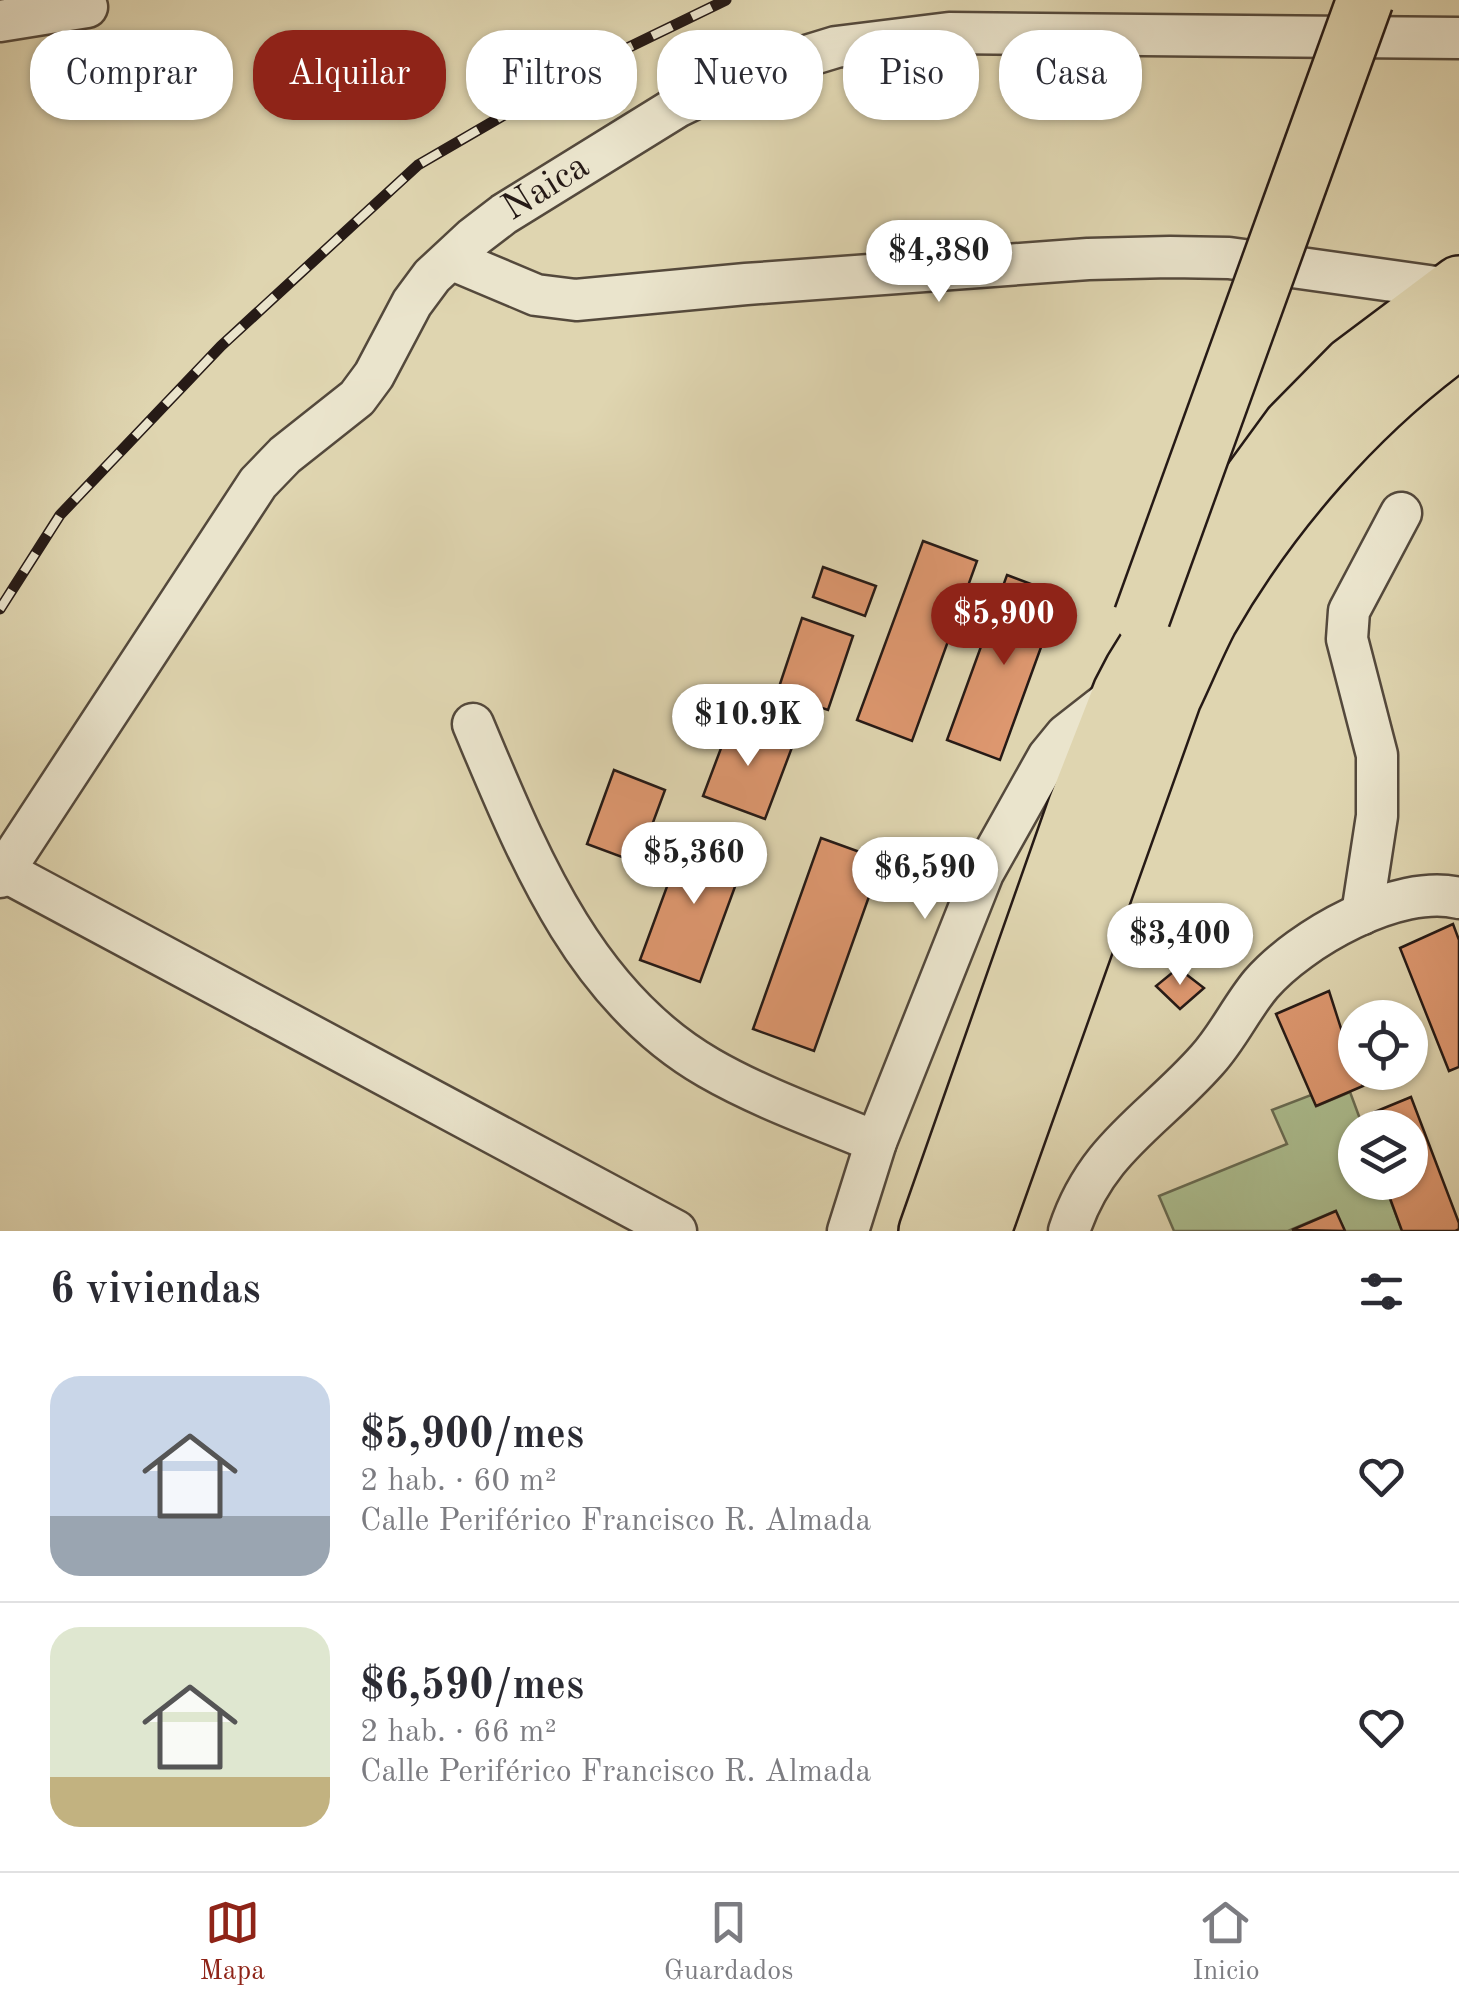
<!DOCTYPE html>
<html lang="es">
<head>
<meta charset="utf-8">
<style>
  :root { --surface:#fff; --page:#f7f7f7; --text:#2b2b33; --muted:#7c7c81; --line:#e1e1e2; --accent:#8f2418 }
  body { margin:0; font-family:"Old Standard TT",serif; background:var(--page); color:var(--text); height:100vh; display:flex; flex-direction:column; font-size:38px; white-space:nowrap }
  * { box-sizing:border-box; margin:0 }
  p { font-size:32px; color:var(--muted) }
  .icon { flex:none; width:55px; height:55px; fill:none; stroke:currentColor; stroke-width:2; stroke-linecap:round; stroke-linejoin:round }
  .map { position:relative; height:1231px; overflow:hidden }
  .drawer { display:flex; flex-direction:column; background:var(--surface); flex:1 }
  .drawer>* { flex:none }
  .banner { position:absolute; left:30px; top:30px; width:1400px; height:90px; display:flex; gap:20px }
  .controls { position:absolute; left:1338px; top:1000px; display:grid; gap:20px }
  .controls a { display:grid; place-items:center; width:90px; height:90px; border-radius:50%; background:var(--surface); box-shadow:0 2px 8px #0004; font-size:50px }
  .price { position:absolute; translate:-50% -85px; padding:0 22px; border-radius:35px; background:#fff; color:#222; font-size:32px; line-height:65px; filter:drop-shadow(0 2px 5px #0008) }
  .price::after { content:''; position:absolute; left:50%; top:60px; width:30px; height:22px; margin-left:-15px; background:inherit; clip-path:polygon(0 0,100% 0,50% 100%) }
  .price.active { background:var(--accent); color:#fff }
  ul { padding:0; list-style:none }
  li { display:flex; align-items:center; gap:30px; height:250px; padding:0 50px }
  li+li { border-top:2px solid var(--line) }
  li span { display:grid; place-items:center; flex:none; width:280px; height:200px; border-radius:30px; color:#555 }
  li>.icon { margin-inline-start:auto }
  span .icon { width:120px; height:120px; fill:#fffc; stroke-width:1 }
  li b { font-size:42px }
  h2 { display:flex; justify-content:space-between; align-items:center; height:120px; padding:0 50px; font-size:42px }
  .tag { padding:0 35px; border-radius:40px; background:var(--surface); box-shadow:0 2px 8px #0004; font-size:35px; line-height:90px }
  .tag.active { background:var(--accent); color:#fff }
  .tab-bar { display:flex; justify-content:space-around; align-items:center; height:140px; border-top:2px solid var(--line); background:var(--surface); font-size:28px; color:var(--muted) }
  .tab-bar a { display:grid; justify-items:center; gap:5px }
  .tab-bar .active { color:var(--accent) }
  .map>svg:first-child { display:block }
  .green { fill:#acbe90; stroke:#696c53; stroke-width:2.5 }
  .building { fill:#dd976f; stroke:#261a16; stroke-width:2.5 }
  .lines { fill:none; stroke-linecap:round; stroke-linejoin:round }
  .minor-casing { stroke:#54493c; stroke-width:45 }
  .highway-casing { stroke:#261a16; stroke-width:60 }
  .minor { stroke:#eae4cc; stroke-width:40 }
  .highway { stroke:#dfd5b0; stroke-width:55 }
  .rail-casing { stroke:#261a16; stroke-width:11 }
  .rail { stroke:#eae4cc; stroke-width:8; stroke-dasharray:22; stroke-linecap:butt }
  .highway-bridge-casing { stroke:#261a16; stroke-width:60; stroke-linecap:butt }
  .highway-bridge { stroke:#dfd5b0; stroke-width:55 }
  .labels { text-anchor:middle; dominant-baseline:central; stroke-width:8; stroke-linejoin:round; paint-order:stroke }
  .street-label { font-size:38px; fill:#261a16; stroke:#eae4cc }
</style>
</head>
<body>
<div class="map">
<svg width="1459" height="1231" viewBox="0 0 1459 1231">
  <rect width="100%" height="100%" fill="#dfd5b0"/>
  <filter id="stains"><feTurbulence type="fractalNoise" baseFrequency=".002" numOctaves="4"/><feColorMatrix values="0 0 0 0 .2 0 0 0 0 .09 0 0 0 0 .02 0 0 0 .5 -.17"/></filter>
  <radialGradient id="worn" r=".72"><stop offset=".6" stop-color="#630" stop-opacity="0"/><stop offset="1" stop-color="#630" stop-opacity=".3"/></radialGradient>
  <!-- green -->
  <path class="green" d="M1350 1092 1363 1127 1355 1128V1182L1384 1183 1402 1231H1345L1335 1211 1288 1231H1174L1159 1196 1287 1144 1272 1110 1311 1095 1317 1106Z"/>
  <!-- building -->
  <path class="building" d="M923 541 977 561 912 741 857 720Z
    M823 567 876 586 865 616 813 597Z
    M1007 575 1060 595 1000 760 947 740Z
    M802 618 853 636 828 710 777 693Z
    M732 719 794 742 765 819 703 796Z
    M614 770 665 790 638 863 587 844Z
    M687 832 747 854 700 982 640 960Z
    M821 838 882 860 814 1051 753 1029Z
    M1453 924 1459 940V1067L1449 1071 1400 948Z
    M1178 968 1204 988 1180 1009 1156 986Z
    M1329 991 1355 1072H1358L1363 1086 1316 1106 1276 1014Z
    M1411 1097 1459 1223V1229L1455 1231H1402L1384 1182H1410V1128H1364L1360 1118Z
    M1336 1211 1345 1231 1292 1230Z"/>
  <g class="lines">
    <defs>
      <g id="minor">
        <path d="M0 21 87 7"/>
        <path d="M453 260 536 295 576 300 746 284 1088 259 1170 257 1229 258 1450 289"/>
        <path d="M473 724C527 852 582 995 709 1068 761 1098 821 1119 876 1142"/>
        <path d="M4 871 676 1231"/>
        <path id="s1" d="M0 877 258 483 285 455 357 398 374 375 412 303 432 276 474 237 504 214 677 107 741 76 836 47 949 33 1459 38"/>
        <path d="M1362 914 1377 816V755L1347 639 1349 611 1401 513"/>
        <path d="M848 1231 876 1142 983 873 1048 757 1066 735 1121 692"/>
        <path d="M1069 1231C1096 1148 1153 1121 1207 1060 1228 1037 1241 1008 1261 984 1300 939 1398 883 1459 898"/>
      </g>
      <path id="highway" d="M927 1231 1076 807 1121 692 1133 669 1242 493 1291 426 1351 365 1459 284
        M983 1231 1173 698C1185 673 1196 646 1209 621 1270 514 1359 412 1459 340"/>
    </defs>
    <!-- minor casing -->
    <use href="#minor" class="minor-casing"/>
    <!-- highway casing -->
    <use href="#highway" class="highway-casing"/>
    <!-- minor -->
    <use href="#minor" class="minor"/>
    <!-- highway -->
    <use href="#highway" class="highway"/>
    <defs>
      <path id="rail" d="M0 609 60 515 221 346 418 165 578 72 726 0"/>
    </defs>
    <!-- rail casing -->
    <use href="#rail" class="rail-casing"/>
    <!-- rail -->
    <use href="#rail" class="rail"/>
    <defs>
      <path id="highway-bridge" d="M1142 617 1365 0"/>
    </defs>
    <!-- highway-bridge casing -->
    <use href="#highway-bridge" class="highway-bridge-casing"/>
    <!-- highway-bridge -->
    <use href="#highway-bridge" class="highway-bridge"/>
  </g>
  <g class="labels">
    <!-- street labels -->
    <g class="street-label">
      <text stroke="none"><textPath href="#s1" startOffset="890">Naica</textPath></text>
    </g>
  </g>
  <rect width="100%" height="100%" filter="url(#stains)"/>
  <rect width="100%" height="100%" fill="url(#worn)"/>
</svg>
<div class="controls">
<a><svg class="icon" aria-label="locate" viewBox="0 0 24 24"><circle cx="12" cy="12" r="6"/><path d="M12 2v4M12 18v4M2 12h4M18 12h4"/></svg></a>
<a><svg class="icon" aria-label="layers" viewBox="0 0 24 24"><path d="M12 4l9 5-9 5-9-5zM3 14l9 5 9-5"/></svg></a>
</div>
<b class="price" style="left:939px;top:305px">$4,380</b>
<b class="price active" style="left:1004px;top:668px">$5,900</b>
<b class="price" style="left:748px;top:769px">$10.9K</b>
<b class="price" style="left:694px;top:907px">$5,360</b>
<b class="price" style="left:925px;top:922px">$6,590</b>
<b class="price" style="left:1180px;top:988px">$3,400</b>
<div class="banner">
<a class="tag">Comprar</a>
<a class="tag active">Alquilar</a>
<a class="tag">Filtros</a>
<a class="tag">Nuevo</a>
<a class="tag">Piso</a>
<a class="tag">Casa</a>
</div>
</div>
<section class="drawer">
<h2>6 viviendas<svg class="icon" aria-label="filters" viewBox="0 0 24 24"><path d="M4 7h16M4 17h16"/><circle cx="9" cy="7" r="2"/><circle cx="15" cy="17" r="2"/></svg></h2>
<ul>
<li><span style="background:linear-gradient(#c9d6e8 70%,#9aa5b1 0)"><svg class="icon" aria-label="home" viewBox="0 0 24 24"><path d="M3 11l9-7 9 7M6 9v11h12V9"/></svg></span><div><b>$5,900/mes</b><p>2 hab. · 60 m²</p><p>Calle Periférico Francisco R. Almada</p></div><svg class="icon" aria-label="heart" viewBox="0 0 24 24"><path d="M12 20l-8-8c-3-5 5-10 8-4 3-6 11-1 8 4z"/></svg></li>
<li><span style="background:linear-gradient(#dfe7d0 75%,#c2b280 0)"><svg class="icon" aria-label="home" viewBox="0 0 24 24"><path d="M3 11l9-7 9 7M6 9v11h12V9"/></svg></span><div><b>$6,590/mes</b><p>2 hab. · 66 m²</p><p>Calle Periférico Francisco R. Almada</p></div><svg class="icon" aria-label="heart" viewBox="0 0 24 24"><path d="M12 20l-8-8c-3-5 5-10 8-4 3-6 11-1 8 4z"/></svg></li>
</ul>
</section>
<nav class="tab-bar">
<a class="active"><svg class="icon" aria-label="map" viewBox="0 0 24 24"><path d="M3 6l6-2 6 2 6-2v14l-6 2-6-2-6 2zM9 4v14M15 6v14"/></svg>Mapa</a>
<a><svg class="icon" aria-label="saved" viewBox="0 0 24 24"><path d="M7 4h10v16l-5-4-5 4z"/></svg>Guardados</a>
<a><svg class="icon" aria-label="home" viewBox="0 0 24 24"><path d="M3 11l9-7 9 7M6 9v11h12V9"/></svg>Inicio</a>
</nav>
</body>
</html>
